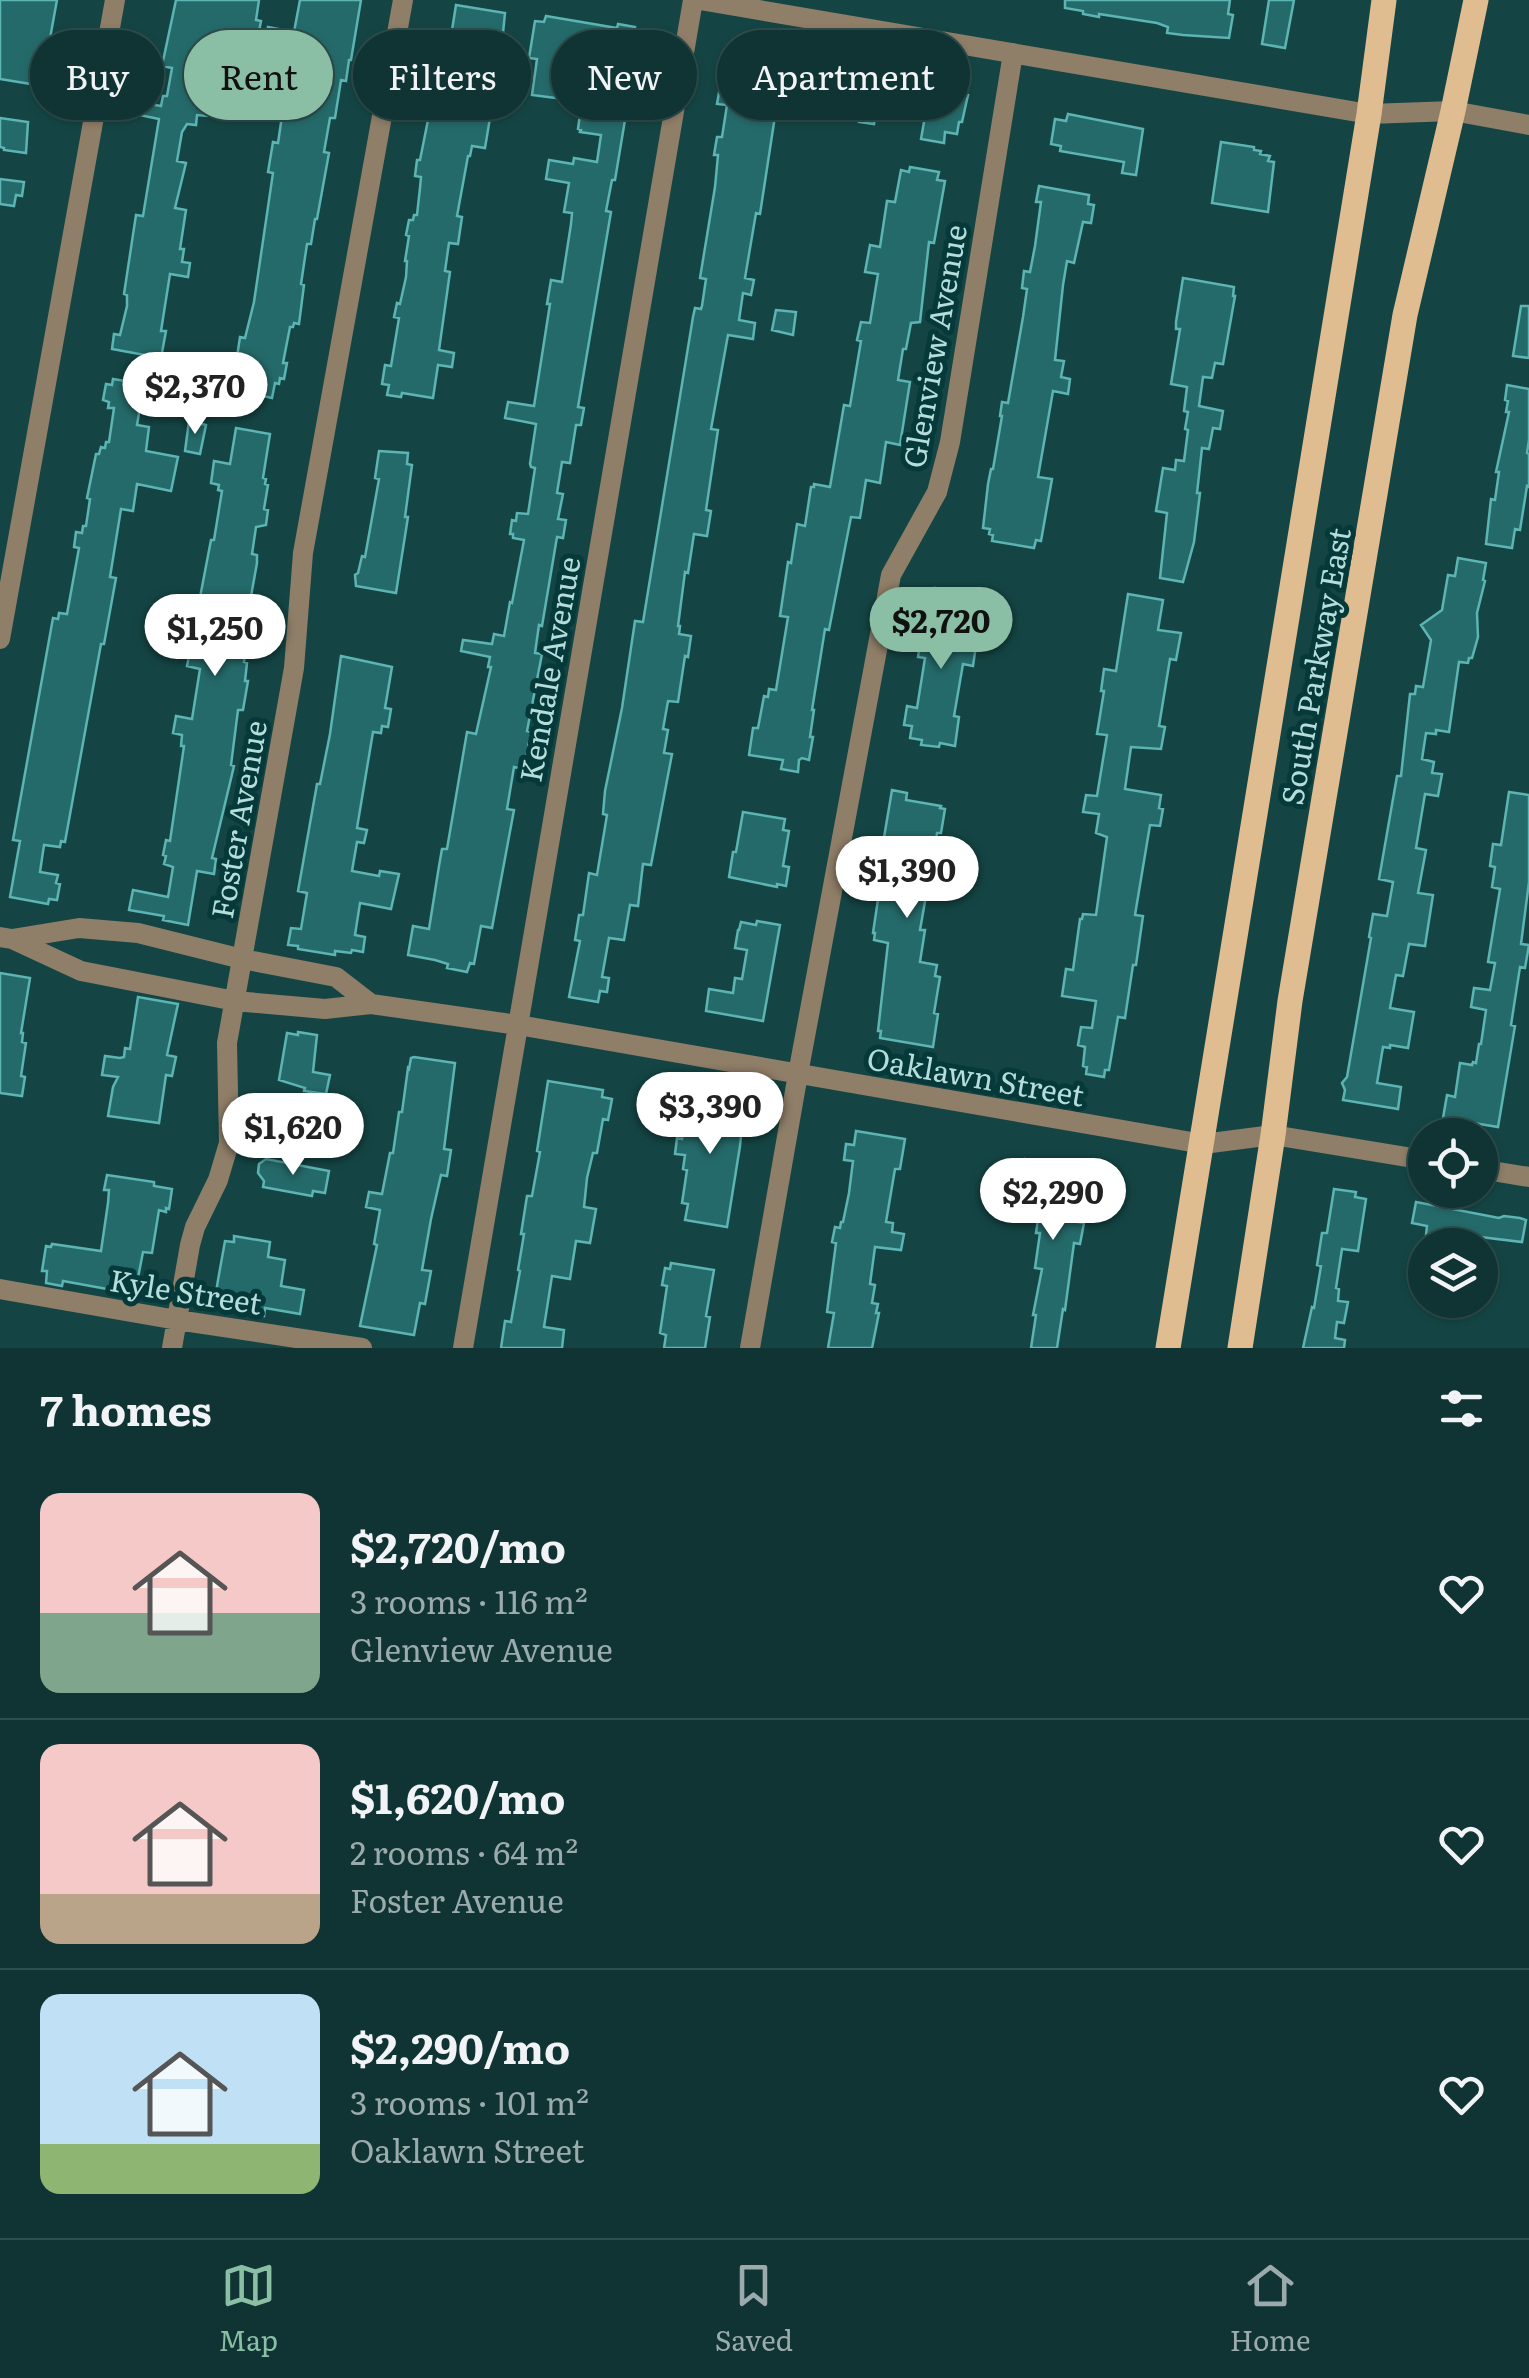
<!DOCTYPE html>
<html lang="en">
<head>
<meta charset="utf-8">
<style>
  :root { --surface:#0f3433; --page:#1d3f3f; --text:#f1f3f6; --muted:#9baaac; --line:#2f4f4e; --accent:#8abfa5 }
  body { margin:0; font-family:Literata,serif; background:var(--page); color:var(--text); height:100vh; display:flex; flex-direction:column; font-size:38px; white-space:nowrap }
  * { box-sizing:border-box; margin:0 }
  p { font-size:32px; color:var(--muted) }
  .icon { flex:none; width:55px; height:55px; fill:none; stroke:currentColor; stroke-width:2; stroke-linecap:round; stroke-linejoin:round }
  .map { position:relative; height:1348px; overflow:hidden }
  .details { display:flex; flex-direction:column; background:var(--surface); flex:1 }
  .details>* { flex:none }
  .top-card { position:absolute; left:30px; top:30px; width:1000px; height:90px; display:flex; gap:20px }
  .tools { position:absolute; left:1408px; top:1118px; display:grid; gap:20px }
  .tools a { display:grid; place-items:center; width:90px; height:90px; border-radius:50%; background:var(--surface); box-shadow:0 2px 8px #0004,0 0 0 2px var(--line); font-size:50px }
  .price { position:absolute; translate:-50% -85px; padding:0 22px; border-radius:35px; background:#fff; color:#222; font-size:32px; line-height:65px; filter:drop-shadow(0 2px 5px #0008) }
  .price::after { content:''; position:absolute; left:50%; top:60px; width:30px; height:22px; margin-left:-15px; background:inherit; clip-path:polygon(0 0,100% 0,50% 100%) }
  .price.selected { background:var(--accent); color:#111 }
  ul { padding:0; list-style:none }
  li { display:flex; align-items:center; gap:30px; height:250px; padding:0 40px }
  li+li { border-top:2px solid var(--line) }
  li span { display:grid; place-items:center; flex:none; width:280px; height:200px; border-radius:20px; color:#555 }
  li>.icon { margin-inline-start:auto }
  span .icon { width:120px; height:120px; fill:#fffc; stroke-width:1 }
  li b { font-size:42px }
  h2 { display:flex; justify-content:space-between; align-items:center; height:120px; padding:0 40px; font-size:42px }
  .pill { padding:0 35px; border-radius:45px; background:var(--surface); box-shadow:0 2px 8px #0004,0 0 0 2px var(--line); font-size:35px; line-height:90px }
  .pill.selected { background:var(--accent); color:#111 }
  .menu { display:flex; justify-content:space-around; align-items:center; height:140px; border-top:2px solid var(--line); background:var(--surface); font-size:28px; color:var(--muted) }
  .menu a { display:grid; justify-items:center; gap:5px }
  .menu .selected { color:var(--accent) }
  .map>svg:first-child { display:block }
  .building { fill:#256a6a; stroke:#5cb4b3; stroke-width:2.5 }
  .lines { fill:none; stroke-linecap:round; stroke-linejoin:round }
  .minor { stroke:#8f7e68; stroke-width:20 }
  .major { stroke:#e0bd90; stroke-width:25 }
  .labels { text-anchor:middle; dominant-baseline:central; stroke-width:10; stroke-linejoin:round; paint-order:stroke }
  .street-label { font-size:30px; fill:#b5dddc; stroke:#063a3a }
</style>
</head>
<body>
<div class="map">
<svg width="1529" height="1348" viewBox="0 0 1529 1348">
  <rect width="100%" height="100%" fill="#144544"/>
  <!-- building -->
  <path class="building" d="M0 0H57L43 77 38 76 37 85 0 79Z
    M176 0H259L256 20 261 21 258 37 224 32 216 75H218L216 90 212 89 207 116 197 115 196 125 187 124 182 132 177 161 186 163 175 208 186 210 180 249H184L182 262 190 263 188 277 170 274 161 331H166L161 358 112 349 114 334 120 335 127 306V295L124 294 136 215 143 216 159 119 130 113 132 101 161 106 163 96H167L172 68 162 66Z
    M300 0H361L351 60H349L346 81 341 80 335 118H330L324 152 329 153 317 219H315L311 244H307L301 284 304 285 299 324 294 323 293 327H290L283 363H287L284 379 280 378 279 384 275 383 272 398 236 390 241 358 237 357 240 337 245 338 254 302 273 173 268 172 273 142 278 143 286 89 257 85 259 70H261L268 27 294 32Z
    M1065 0H1230L1228 14 1233 15 1229 38 1183 35 1167 33 1168 27 1157 23 1099 14V17L1083 14V11L1065 8Z
    M1269 0H1294L1285 48 1262 44Z
    M456 5 505 13 503 33 501 32 499 44 497 43 488 93 494 94 485 148 472 146 470 156H468L457 216 462 217 458 244 449 243 445 271 450 272 439 350 454 353 452 367 438 365 433 398 402 393 401 397 387 395 389 385 382 384 385 365 391 366 399 318 394 317 397 303 400 304 406 277 407 261H405L409 236 406 235 409 220H413L414 215H417L420 188 421 177 415 176 417 160H420L428 120 440 48 449 49Z
    M546 16 617 28 618 24 635 27 633 36 646 38 638 91 630 90 615 180H612L606 211 611 212 578 407 584 408 581 425H576L570 463 562 462 557 493 563 494 558 519 566 520 563 538 557 537 542 626 539 625 535 653 542 654 527 731 531 732 524 769 514 767 507 809 514 810 492 928 481 926 474 964 470 963 467 972 447 968 448 964 435 960 408 955 413 926 429 929 439 866 442 849H447L467 732 476 734 491 667H488L490 657 461 651 463 640 492 644 494 634 504 636 510 602 512 603 524 540 513 538V534H510L512 520 516 521 517 513 528 514 535 468 531 467 530 464 536 424 505 418 508 402 534 406 550 304H547L551 280 562 282 571 224 572 213 564 212 569 183 546 179 549 160 573 164 574 158 597 162 601 135 580 132 581 130 578 129 581 107 600 110 607 67 561 60 556 98 532 95 537 59 529 58 535 21 544 22Z
    M746 54 761 56 760 60 788 64 789 58 882 74 874 124 859 122 861 113 856 112 858 107 829 102 828 109 798 105 796 113 787 111V116H775L760 214 756 213 745 278 754 280 751 295 743 293 739 320 755 323 753 339 728 335 711 429 718 430 706 510 711 511 707 536 694 534 688 573 685 572 678 626H680L679 634 691 636 688 657 685 656 678 702 668 701 663 729 668 730 664 753 672 754 651 865 643 864 638 906 630 905 624 940 609 938 602 977 609 978 607 992 600 991 598 1002 569 997 580 941 575 940 579 915H583L589 873 597 875 607 815 603 814 605 791 622 708 635 621 643 622 693 317 695 308 701 309 702 306 706 279 700 278 715 187 718 155H714L717 137H722L727 105 717 104 721 81 728 82 732 55 745 57Z
    M930 88 968 95 962 122H959L957 134 945 132 944 143 921 139Z
    M1068 114 1143 129 1136 175 1122 173 1124 162 1060 151 1061 146 1051 144 1055 119 1066 121Z
    M0 118 28 122 26 153 4 150V148L0 147Z
    M1221 142 1254 147V150L1261 151 1260 154 1270 156 1268 161 1274 162 1268 212 1212 203Z
    M910 167 939 172 937 180 945 181 934 243 929 242 920 322 911 323 906 349H903L898 380 910 382 900 445 886 442 880 483 866 480 860 518 851 517 829 630 825 629 812 710H814L810 737H813L809 760 802 758 799 760 798 772 781 769 783 760 749 755 753 728H758L764 696 768 697 769 689 776 690 788 617 780 616 788 562 791 563 797 524 805 526 811 487H814V484L830 487 844 405 850 406 861 341 857 340 861 322 870 323 878 274 865 272 870 245 880 247 887 201 895 202 901 170 909 172Z
    M0 179 24 182 22 196 16 195 14 206 0 204Z
    M1039 186 1089 195 1088 204 1094 205 1091 223 1083 222 1074 263 1067 261 1063 285 1055 360 1064 361 1061 377 1070 379 1068 394 1053 391 1038 477 1052 479 1041 541 1036 540 1034 548 992 541 993 535 989 534 990 529 983 528 988 484 991 469H993L1002 416H1000L1002 402 1008 403 1023 317 1027 289 1022 288 1024 271 1030 272 1035 246 1041 202H1036Z
    M1183 278 1234 287 1233 296H1235L1223 364 1215 363 1212 378 1203 377 1199 406 1223 411 1220 429 1213 428 1209 449 1202 448 1197 493H1200L1194 542 1183 582 1160 578 1167 513 1156 511 1163 468 1175 470 1176 460 1184 461 1188 430 1185 429 1188 412 1184 411 1187 387 1171 384 1180 329H1176V322Z
    M1521 306H1529V358L1513 356Z
    M776 310 796 312 793 335 772 330Z
    M113 379 144 384 137 425 149 427 146 451 178 457 171 491 137 484 133 511 121 509 110 577 116 578 104 644H101L65 842 61 841 60 847 44 845 40 872 58 875 56 883 60 884 57 900 49 899 48 904 10 897 20 841 13 840 53 618 58 619 59 613 67 614 79 548 74 547 76 532 82 533 83 526H86L90 499 87 498 96 454H99L101 447 105 448 106 442H109L114 408H108L109 402 103 400 106 384 112 385Z
    M1507 385 1529 389V440L1527 453 1529 454V487L1527 486 1520 530 1515 529 1512 548 1486 544 1491 499 1495 500 1499 472H1496L1509 412H1506L1508 401 1505 400Z
    M189 421 206 425 200 454 185 451Z
    M236 428 270 434 263 478 266 479 265 484 268 485 264 509 268 510 266 525 256 527 252 554 257 555V563L242 646 246 647 244 662 247 663 245 681H248L243 710H238L231 765 234 766 212 858 216 859 214 874 197 871 188 925 163 920 164 916 129 910 133 890 168 897 173 867 164 864 166 856 163 855 166 840 170 841 184 746H181L182 735 173 733 176 716 192 719 200 669 187 666 192 641 208 643 214 616 197 613 211 540H214L222 491 218 490 219 485 211 483 214 461 230 464Z
    M379 451 408 453 407 464 412 465 405 517H408L396 593 356 586 355 575 358 573 362 556 365 557 379 479 375 478Z
    M1458 558 1486 563 1483 580 1485 581 1477 613 1478 637 1472 658H1469L1468 663 1459 662 1449 732 1436 730V734L1426 733 1422 759 1434 762 1432 773 1442 774 1438 796 1425 794 1416 848 1426 850 1418 893 1433 895 1425 946 1409 944 1403 976 1396 975 1390 1008 1414 1012 1408 1048 1390 1045V1048L1383 1047 1377 1083 1401 1087 1398 1109 1343 1100 1345 1090 1342 1083 1347 1077 1371 938 1369 937 1373 914 1387 916 1393 882 1379 879 1397 776H1401L1410 694H1415L1416 686 1423 687 1431 640 1421 625 1442 610 1448 575 1455 576Z
    M935 588 958 591 957 599 967 601 961 636 977 639 973 666 963 664 954 716 959 717 955 746 940 743 939 747 921 745 922 740 910 738 912 726 904 725 907 706 917 708 925 658 918 657 921 638 927 639Z
    M1128 594 1163 600 1158 630 1181 633 1176 660 1170 659 1159 726 1165 727 1161 749 1131 747 1125 789 1161 795 1159 808 1163 809 1160 826 1150 825 1135 915 1143 916 1136 965H1133L1125 1018 1118 1017 1109 1070H1105L1104 1077 1086 1074 1087 1067 1083 1066 1085 1047 1078 1045 1081 1027 1092 1028 1096 1001 1062 996 1066 969 1073 970 1080 919H1082L1083 914 1096 915 1107 837 1096 833 1099 814 1083 812 1086 795 1097 796 1107 735 1097 734 1104 691H1101L1104 669 1116 671Z
    M341 656 392 667 385 708 391 709 388 727 382 726 381 733 373 732 357 828 367 830 364 843 357 842 352 871 379 876 380 871 399 874 391 909 360 903 355 935 365 937 363 952 352 950 351 953 335 951V955L298 949V946L288 945 291 928 301 929 307 893 298 891 317 784H320L330 734Z
    M892 790 907 793 906 800 941 806 940 808 945 809 941 833H937L920 930H925L920 962 937 965 935 976 940 977 934 1013 938 1014 933 1047 880 1038 881 1031H878L888 943 874 940 875 933H873L880 886 876 885Z
    M1509 792 1529 795V882L1521 944 1529 945 1525 968 1520 967 1511 1025 1515 1026 1498 1127 1443 1118 1447 1095 1455 1097 1460 1063 1472 1065 1473 1062 1476 1063 1479 1044H1481L1486 1010 1471 1007 1474 988 1490 990 1495 963 1488 962 1500 889 1492 887 1495 867 1490 866 1493 844 1501 845Z
    M743 812 785 819 783 830 789 831 783 866 789 867 786 886 777 884V887L729 877 733 852H736Z
    M757 921 780 925 763 1021 706 1011 709 989 733 993 735 978 742 979 747 950 735 948 738 930H739L741 922 756 925Z
    M0 973 30 978 21 1033H23L22 1042 26 1043 21 1076 25 1077 22 1096 0 1093Z
    M138 997 178 1004 167 1055 176 1057 172 1076 166 1075 159 1123 108 1116 113 1087 118 1077 102 1075 105 1056 120 1058 124 1057 125 1048 130 1049Z
    M298 1032 317 1035 313 1072 330 1075 326 1094 304 1091 305 1088 279 1080 287 1033 298 1035Z
    M414 1057 455 1063 444 1149 451 1150 447 1176 441 1175 431 1219 422 1270 431 1271 425 1304 420 1303 414 1335 360 1326 377 1245 374 1244 380 1210 366 1207 369 1192 382 1194 390 1153H393L399 1112H402L408 1068 409 1069 411 1058Z
    M548 1081 603 1090 602 1097 612 1099 608 1120 603 1119 597 1153H593L587 1178 584 1207 596 1209 590 1243 576 1241 570 1279 552 1276 544 1327 564 1330 562 1348H501L505 1321 511 1322 520 1271 518 1270 524 1234H521L527 1196H532L540 1152 537 1151Z
    M701 1094 742 1099 739 1115 743 1116 740 1146 727 1227 685 1220 688 1204 682 1203 687 1170 683 1169 685 1155 675 1154 677 1138 682 1139 688 1095 701 1097Z
    M856 1131 905 1139 900 1169H895L886 1222 893 1223 892 1232 904 1234 901 1250 875 1247 870 1284 875 1285 872 1303 878 1304 876 1313H879L872 1348H828L834 1313 827 1312 836 1243 832 1242 835 1227 840 1228 841 1222H843L849 1193 853 1161 844 1160 846 1144 854 1145Z
    M266 1159 329 1171 325 1193 313 1191 312 1196 263 1187 264 1181 258 1173 259 1164Z
    M1025 1159 1068 1166 1067 1169 1090 1173 1087 1192 1082 1191 1077 1222 1084 1223 1080 1244 1074 1243 1065 1310 1063 1309 1057 1348H1031L1036 1315H1033L1042 1269 1035 1268 1040 1233H1036L1038 1219 1055 1221 1060 1190 1028 1185 1025 1200 1007 1197 1011 1175 1023 1177Z
    M107 1175 154 1182V1186L172 1189 169 1209 166 1208V1212L159 1210 152 1253 143 1252 136 1288 118 1285V1291L63 1281 62 1286 46 1283 47 1271H42L46 1246 51 1247 52 1244 101 1251 108 1203 109 1190H104Z
    M1334 1189 1356 1192 1355 1197 1366 1199 1358 1251 1342 1249 1336 1288 1339 1289 1338 1301 1348 1302 1344 1323 1337 1322 1335 1338 1345 1340 1344 1348H1303L1312 1307 1314 1308 1321 1266 1317 1265 1322 1233H1327Z
    M1416 1202 1499 1218 1504 1216 1520 1218 1526 1220 1522 1242 1480 1237 1479 1245H1450L1451 1238 1426 1235 1427 1226 1412 1223Z
    M234 1236 270 1242 268 1257 285 1260 281 1286 304 1290 300 1314 265 1308 264 1316 222 1309 224 1300 215 1299 218 1280 225 1241 234 1242Z
    M671 1263 714 1270 706 1316 710 1317 705 1348H664L666 1335 660 1333 667 1286 662 1285 665 1268 670 1269Z"/>
  <g class="lines">
    <!-- minor -->
    <path class="minor" d="M700 0 1369 114 1453 111 1529 125
      M0 639 115 0
      M0 937 12 939 81 971 235 1001 325 1009 371 1004 518 1025 1203 1144 1273 1135 1425 1160
      M12 939 79 928 138 933 242 959 336 977 371 1004
      M1480 1169 1529 1177
      M0 1289 177 1320 362 1348
      M172 1348 190 1245 195 1227 218 1180 229 1143 227 1043 294 668 303 553 403 0
      M463 1348 693 0
      M750 1348 798 1074 891 575 937 492 950 442 1013 53"/>
    <!-- major -->
    <path class="major" d="M1168 1348 1369 114 1384 0
      M1240 1348 1273 1135 1290 1001 1405 315 1453 111 1476 0"/>
  </g>
  <g class="labels">
    <!-- street labels -->
    <g class="street-label">
      <text transform="translate(933 346) rotate(-80)">Glenview Avenue</text>
      <text transform="translate(1314 666) rotate(-80)">South Parkway East</text>
      <text transform="translate(548 669) rotate(-80)">Kendale Avenue</text>
      <text transform="translate(237 819) rotate(-80)">Foster Avenue</text>
      <text transform="translate(976 1075) rotate(10)">Oaklawn Street</text>
      <text transform="translate(186 1290) rotate(9)">Kyle Street</text>
    </g>
  </g>
</svg>
<div class="tools">
<a><svg class="icon" aria-label="locate" viewBox="0 0 24 24"><circle cx="12" cy="12" r="6"/><path d="M12 2v4M12 18v4M2 12h4M18 12h4"/></svg></a>
<a><svg class="icon" aria-label="layers" viewBox="0 0 24 24"><path d="M12 4l9 5-9 5-9-5zM3 14l9 5 9-5"/></svg></a>
</div>
<b class="price" style="left:195px;top:437px">$2,370</b>
<b class="price selected" style="left:941px;top:672px">$2,720</b>
<b class="price" style="left:215px;top:679px">$1,250</b>
<b class="price" style="left:907px;top:921px">$1,390</b>
<b class="price" style="left:710px;top:1157px">$3,390</b>
<b class="price" style="left:293px;top:1178px">$1,620</b>
<b class="price" style="left:1053px;top:1243px">$2,290</b>
<div class="top-card">
<a class="pill">Buy</a>
<a class="pill selected">Rent</a>
<a class="pill">Filters</a>
<a class="pill">New</a>
<a class="pill">Apartment</a>
</div>
</div>
<section class="details">
<h2>7 homes<svg class="icon" aria-label="filters" viewBox="0 0 24 24"><path d="M4 7h16M4 17h16"/><circle cx="9" cy="7" r="2"/><circle cx="15" cy="17" r="2"/></svg></h2>
<ul>
<li><span style="background:linear-gradient(#f6c9c9 60%,#7fa58c 0)"><svg class="icon" aria-label="home" viewBox="0 0 24 24"><path d="M3 11l9-7 9 7M6 9v11h12V9"/></svg></span><div><b>$2,720/mo</b><p>3 rooms · 116 m²</p><p>Glenview Avenue</p></div><svg class="icon" aria-label="heart" viewBox="0 0 24 24"><path d="M12 20l-8-8c-3-5 5-10 8-4 3-6 11-1 8 4z"/></svg></li>
<li><span style="background:linear-gradient(#f6c9c9 75%,#b9a48a 0)"><svg class="icon" aria-label="home" viewBox="0 0 24 24"><path d="M3 11l9-7 9 7M6 9v11h12V9"/></svg></span><div><b>$1,620/mo</b><p>2 rooms · 64 m²</p><p>Foster Avenue</p></div><svg class="icon" aria-label="heart" viewBox="0 0 24 24"><path d="M12 20l-8-8c-3-5 5-10 8-4 3-6 11-1 8 4z"/></svg></li>
<li><span style="background:linear-gradient(#bfe0f5 75%,#8fb573 0)"><svg class="icon" aria-label="home" viewBox="0 0 24 24"><path d="M3 11l9-7 9 7M6 9v11h12V9"/></svg></span><div><b>$2,290/mo</b><p>3 rooms · 101 m²</p><p>Oaklawn Street</p></div><svg class="icon" aria-label="heart" viewBox="0 0 24 24"><path d="M12 20l-8-8c-3-5 5-10 8-4 3-6 11-1 8 4z"/></svg></li>
</ul>
</section>
<nav class="menu">
<a class="selected"><svg class="icon" aria-label="map" viewBox="0 0 24 24"><path d="M3 6l6-2 6 2 6-2v14l-6 2-6-2-6 2zM9 4v14M15 6v14"/></svg>Map</a>
<a><svg class="icon" aria-label="saved" viewBox="0 0 24 24"><path d="M7 4h10v16l-5-4-5 4z"/></svg>Saved</a>
<a><svg class="icon" aria-label="home" viewBox="0 0 24 24"><path d="M3 11l9-7 9 7M6 9v11h12V9"/></svg>Home</a>
</nav>
</body>
</html>
